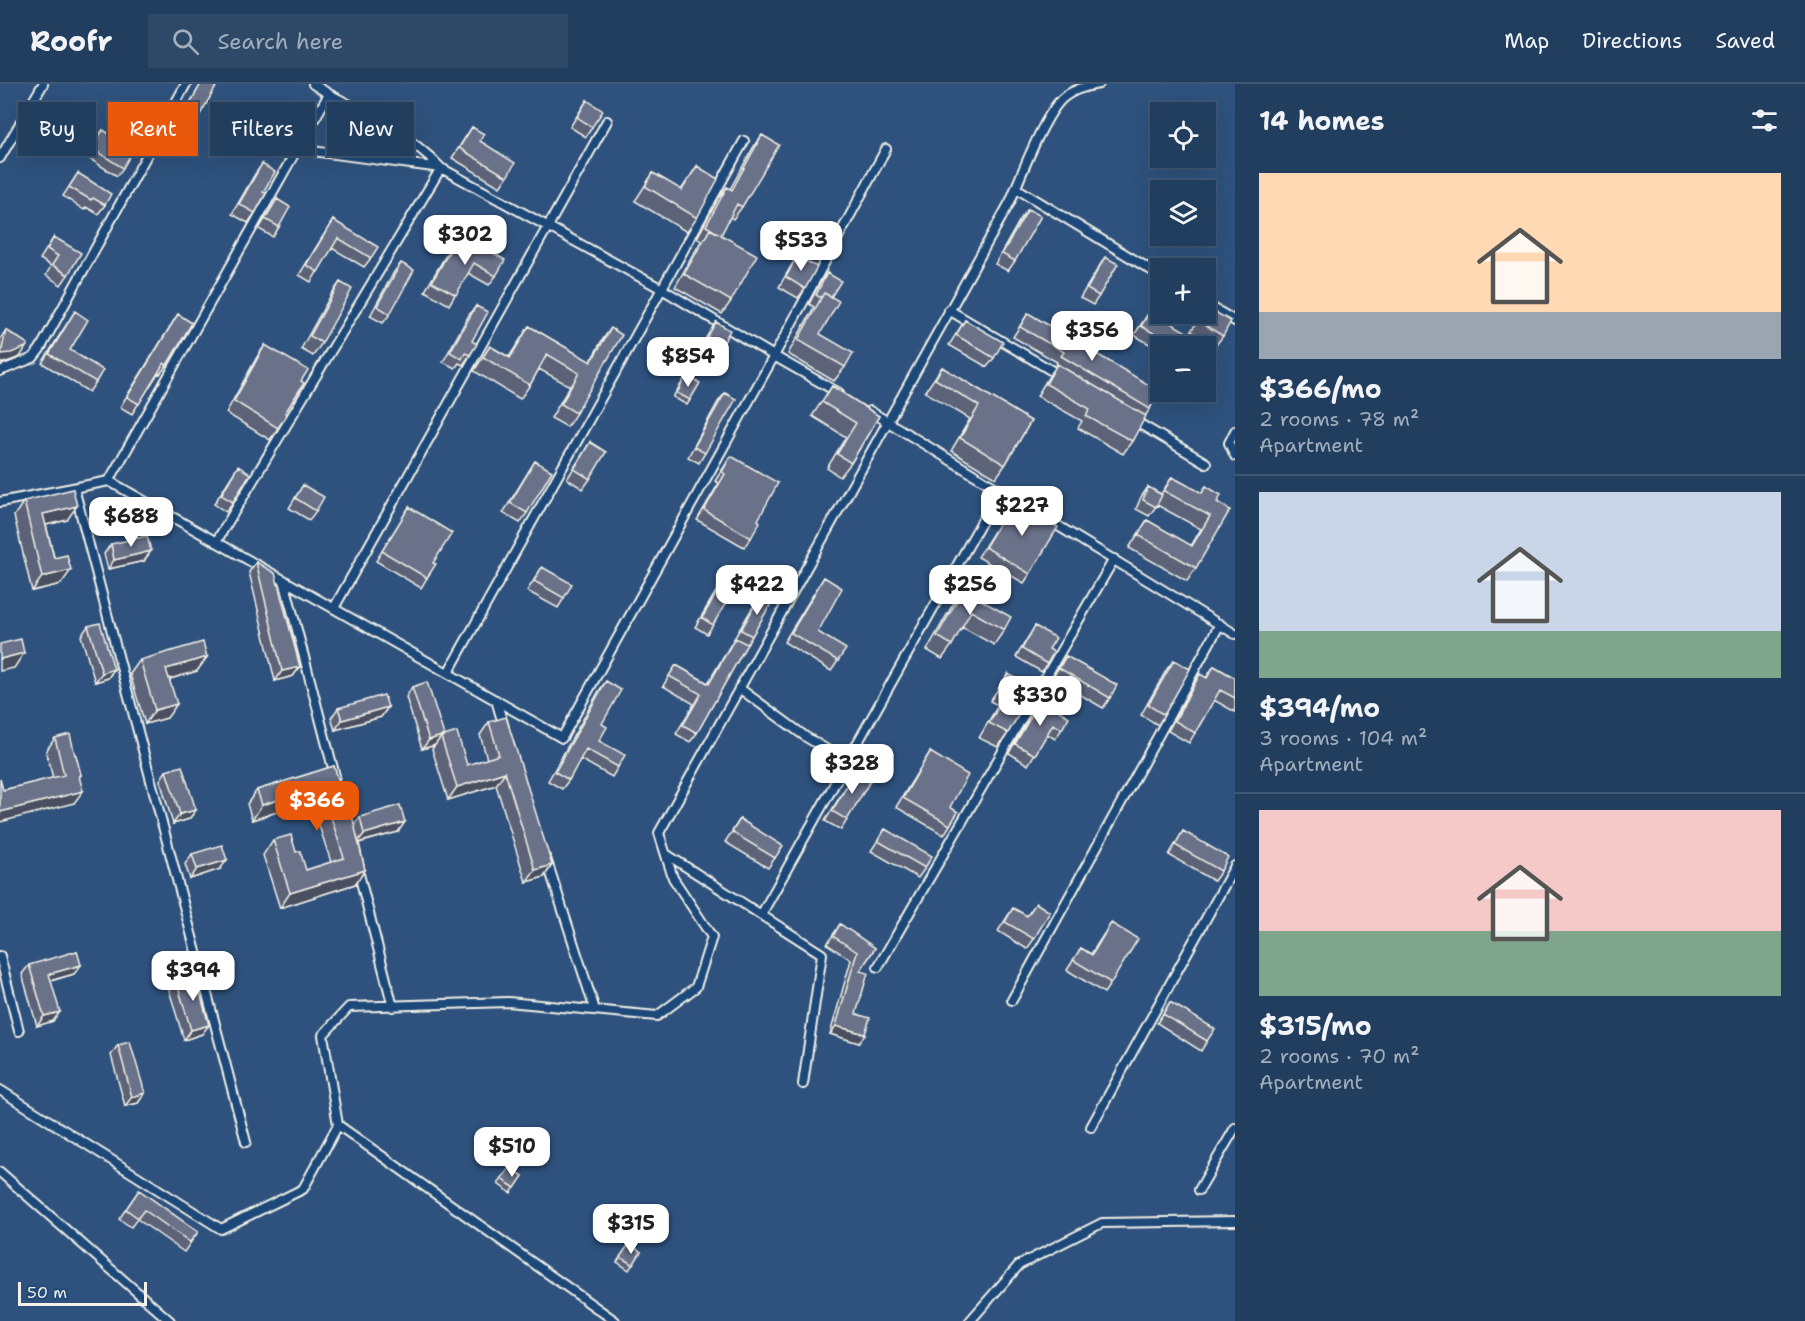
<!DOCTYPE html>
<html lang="en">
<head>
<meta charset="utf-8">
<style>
  :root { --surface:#223e5e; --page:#2e4967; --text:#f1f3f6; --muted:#a2aebc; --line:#3f5773; --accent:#ea580c }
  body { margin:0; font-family:"Shantell Sans",sans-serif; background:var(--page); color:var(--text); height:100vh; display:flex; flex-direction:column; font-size:22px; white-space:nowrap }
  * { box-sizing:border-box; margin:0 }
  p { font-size:20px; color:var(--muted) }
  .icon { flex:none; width:33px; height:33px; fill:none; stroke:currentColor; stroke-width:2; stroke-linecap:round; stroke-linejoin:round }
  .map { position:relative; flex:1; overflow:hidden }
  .sheet { display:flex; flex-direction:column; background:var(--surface); width:570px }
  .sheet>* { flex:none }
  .guide { position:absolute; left:18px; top:18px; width:570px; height:54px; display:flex; gap:12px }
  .fabs { position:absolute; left:1150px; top:18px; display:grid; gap:12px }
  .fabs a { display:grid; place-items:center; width:66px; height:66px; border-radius:0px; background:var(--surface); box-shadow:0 6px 24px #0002,0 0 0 2px var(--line); font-size:30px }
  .scale { position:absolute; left:18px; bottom:15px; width:129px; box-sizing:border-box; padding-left:6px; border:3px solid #f4f1e8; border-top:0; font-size:16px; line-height:21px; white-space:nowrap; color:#f4f1e8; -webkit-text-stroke:4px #1f4a7a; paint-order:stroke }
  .price { position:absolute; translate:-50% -51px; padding:0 14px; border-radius:12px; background:#fff; color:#222; font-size:20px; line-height:39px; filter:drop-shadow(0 2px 3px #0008) }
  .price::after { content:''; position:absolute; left:50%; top:36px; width:18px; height:14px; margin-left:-9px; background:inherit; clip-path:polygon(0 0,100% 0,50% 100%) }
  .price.on { background:var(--accent); color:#fff }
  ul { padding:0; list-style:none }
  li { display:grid; align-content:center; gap:12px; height:318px; padding:0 24px }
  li+li { border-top:2px solid var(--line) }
  li span { display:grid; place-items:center; height:186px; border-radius:0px; color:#555 }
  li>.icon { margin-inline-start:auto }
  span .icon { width:108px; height:108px; fill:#fffc; stroke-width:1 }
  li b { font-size:26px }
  h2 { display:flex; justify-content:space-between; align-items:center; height:72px; padding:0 24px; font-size:26px }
  .tag { padding:0 21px; border-radius:0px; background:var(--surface); box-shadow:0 6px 24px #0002,0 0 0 2px var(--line); font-size:21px; line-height:54px }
  .tag.on { background:var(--accent); color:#fff }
  header { display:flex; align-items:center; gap:36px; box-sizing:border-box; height:84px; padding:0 30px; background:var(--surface); border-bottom:2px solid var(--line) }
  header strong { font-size:28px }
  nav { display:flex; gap:33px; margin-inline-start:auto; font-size:21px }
  .search { width:420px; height:54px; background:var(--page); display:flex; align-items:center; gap:15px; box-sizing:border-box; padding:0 21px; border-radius:0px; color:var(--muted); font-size:22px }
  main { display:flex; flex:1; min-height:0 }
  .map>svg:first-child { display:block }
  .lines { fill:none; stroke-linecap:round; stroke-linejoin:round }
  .lane-casing { stroke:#f4f1e8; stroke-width:12 }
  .lane { stroke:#1f4a7a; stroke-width:8 }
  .wall { fill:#5b6277; stroke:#f4f1e8; stroke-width:1.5 }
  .shaded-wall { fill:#4a5061; stroke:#f4f1e8; stroke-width:1.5 }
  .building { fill:#6a728a; stroke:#f4f1e8; stroke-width:1.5 }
</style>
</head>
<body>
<header>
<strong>Roofr</strong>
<div class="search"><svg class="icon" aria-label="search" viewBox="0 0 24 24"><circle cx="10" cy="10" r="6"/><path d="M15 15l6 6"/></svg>Search here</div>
<nav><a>Map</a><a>Directions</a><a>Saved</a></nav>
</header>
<main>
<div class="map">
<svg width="1235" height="1237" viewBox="0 0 1235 1237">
  <rect width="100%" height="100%" fill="#2e527d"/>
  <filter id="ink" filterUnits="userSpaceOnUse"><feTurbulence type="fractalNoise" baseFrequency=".0167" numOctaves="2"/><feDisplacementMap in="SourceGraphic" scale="12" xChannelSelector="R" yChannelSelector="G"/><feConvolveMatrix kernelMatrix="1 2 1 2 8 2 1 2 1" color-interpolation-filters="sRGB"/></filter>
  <g filter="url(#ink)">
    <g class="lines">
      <defs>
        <path id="lane" d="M297 65 329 10 313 0
          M0 74 43 0
          M1016 104 1161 192
          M1206 220 1235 237
          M949 226 1059 291
          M0 287 33 274 40 265 186 0
          M839 309 774 272 886 65
          M870 327 1235 550
          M1133 336 1206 379
          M1235 347 1229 359 1235 372
          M74 404 246 1058
          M0 418 109 397 562 654 774 272 662 205 441 84 297 65 109 397
          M216 458 441 84C410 51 368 30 329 10
          M284 496 335 692
          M334 524 607 37
          M448 589 744 57
          M739 604 806 653 847 678
          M496 616 504 643
          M666 770 822 870 803 1000
          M546 774 595 926
          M358 786 393 923
          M761 831 1000 405
          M0 872 19 947
          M878 883 1114 475
          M1012 916 1220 540
          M0 1006 221 1145 303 1105 338 1041 323 951 349 923 508 918 657 932 696 903 712 853 673 794 659 749 1010 118C1020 94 1045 28 1064 13 1074 5 1086 2 1099 0
          M338 1041 615 1237
          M1091 1043 1235 782
          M0 1088 170 1237
          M1199 1106 1235 1044
          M970 1237 1019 1181 1102 1139 1235 1137"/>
      </defs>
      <!-- lane casing -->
      <use href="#lane" class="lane-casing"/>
      <!-- lane -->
      <use href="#lane" class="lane"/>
    </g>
    <!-- wall -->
    <path class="wall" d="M201 0H211L190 48 183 58 171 51Z
      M587 16 592 43 586 53 570 43Z
      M250 27 285 64 279 74 236 50Z
      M472 43 480 57 507 93 500 103 452 74Z
      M103 46 123 84 117 92 85 72Z
      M762 51 742 123 733 135 730 133 721 151 731 217 722 230 675 203 701 157 697 154 718 115 727 103 730 105 753 64Z
      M262 80 263 108 255 129 248 139 232 130 255 90Z
      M697 82V134L687 148 635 117 653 89 681 106Z
      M78 89 105 121 98 130 86 123 84 126 63 112Z
      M277 115 279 143 273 153 259 145Z
      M1028 125 1015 177 1008 187 995 180 1021 134Z
      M333 136 371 174 364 183 332 164 311 198 299 191Z
      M54 153 68 191 61 201 46 191 51 182 40 175Z
      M473 157 496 192 489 201 468 189 449 221 425 207 446 171 453 161 465 168Z
      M797 172 805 205 798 214 779 203 791 182Z
      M1105 173 1099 212 1093 221 1080 214Z
      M401 179 390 230 383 239 370 232 394 188Z
      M827 189 831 213 820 250 845 283 834 297 788 270 814 223 809 220 820 199Z
      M340 198 322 259 313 272 301 265 331 211Z
      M476 222 470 271 463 281 459 279 455 284 443 278 469 231Z
      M75 227 70 266 96 298 89 308 42 279Z
      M1150 227 1183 262H1161V267L1134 251Z
      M1028 229 1150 325 1145 332 1132 357 1123 370 1078 344 1082 337 1037 312 1049 292 1056 283 1055 282 1057 278 1013 253Z
      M178 230 167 281 160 290 158 289 132 330 120 323Z
      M1202 230H1206L1223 252 1216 261 1191 247Z
      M965 236 994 274 987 283 949 261Z
      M716 238 722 262 715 271 700 263Z
      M529 242 590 278 601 258 611 244 576 329 567 343 551 334 570 302 539 285 530 301 520 315 474 287 490 262 509 273Z
      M6 246 20 273 4 279H0V255Z
      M265 261 285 329 278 344 270 356 226 329 257 273Z
      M942 283 1031 337 1005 381 996 394 951 367 970 335 925 308Z
      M686 292 690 316 687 321 673 313Z
      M832 302 879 332 851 379 840 393 827 384 846 353 812 332Z
      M725 309 705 369 699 379 688 373 718 318Z
      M590 358V395L583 405 567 395Z
      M731 372 758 436 751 454 744 463 697 436 719 399 715 397Z
      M535 377 527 429 520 439 503 429Z
      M238 382 233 418 226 428 214 420Z
      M1172 393 1201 409 1206 402 1217 418 1196 484 1187 497 1129 464 1147 436 1191 462 1201 445 1157 421 1149 432 1136 425 1141 413 1148 403 1161 410Z
      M303 401 316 427 309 436 289 424Z
      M24 417 67 436 46 441 61 500 32 507 14 432Z
      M1013 417 1030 490 1024 499 978 473Z
      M409 423 433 479 427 494 421 504 376 477Z
      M111 460 144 477 108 485 104 470Z
      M256 478 300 583 293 592 275 597 249 488Z
      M542 483 564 514 558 524 527 507Z
      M727 491 713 541 707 550 695 543 720 501Z
      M824 493 818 548 838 577 831 587 784 558Z
      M963 506 1004 546 994 561 962 543 952 561 942 575 927 566 953 520Z
      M761 511 752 552 746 562 697 649 690 658 676 650 694 620 663 602 676 581 708 599 754 521Z
      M88 542 114 585 108 594 95 598 81 552Z
      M1035 542 1049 565 1047 580 1042 588 1016 573Z
      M1066 572 1110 614 1103 624 1052 594Z
      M207 573 197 587 170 595 167 634 145 640 130 590 140 576Z
      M1174 576 1164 631 1158 641 1141 631 1167 585Z
      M1214 582 1235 594V628L1214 616 1195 649 1189 659 1168 647 1194 600 1200 590 1206 594Z
      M1008 590V649L998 663 979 654 998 621 990 617Z
      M606 597 599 657 618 683 612 693 580 675 569 696 562 705 548 697 599 607Z
      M412 603 444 651 443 652 467 681 487 675 480 651 489 638 552 781 544 793 526 798 496 701 448 716 432 665 435 661 422 665 406 613Z
      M1041 615 1062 645 1055 655 1047 650 1028 681 1009 669 1034 625Z
      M388 623 381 633 335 646 331 634 338 624Z
      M55 654 75 671 81 691 79 694 74 719 3 706 53 694 46 667Z
      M930 668 950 723V741L944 751 896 723Z
      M334 682 350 732 354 741 360 733 398 748 359 759 365 786 355 800 280 824 263 771 273 756 296 768 306 786 331 778 311 717 252 736 247 720 257 706Z
      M857 685 847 736 841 746 825 737Z
      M166 687 196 726 189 735 173 740 160 696Z
      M740 735 775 774 768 784 725 758Z
      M885 745 925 784 918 794 871 767Z
      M1183 747 1221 787 1214 797 1169 771Z
      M192 770 220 785 190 795 185 780Z
      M1036 819 1034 855 1027 865 998 847 1013 824 1027 832Z
      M1111 839V899L1104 909 1067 886 1081 864 1091 870Z
      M840 840 875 864 860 887 856 930 859 959 830 950 851 876 827 860Z
      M29 881 74 890 51 897 53 937 37 942 22 890Z
      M176 896 202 950 184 956 169 906Z
      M1170 918 1207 957 1201 967 1157 939Z
      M118 961 145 1009 138 1019 125 1022 111 971Z
      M510 1083 523 1092 511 1109 498 1100Z
      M139 1106 198 1148 184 1168 137 1135 131 1143 119 1135Z
      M629 1160 641 1168 629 1186 617 1178Z"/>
    <!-- shaded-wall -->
    <path class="shaded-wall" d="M26 263 20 273 4 279H0V271L1 270Z
      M77 422 67 436 33 444 43 430Z
      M151 467 144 477 108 485 114 476Z
      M71 486 61 500 32 507 42 493Z
      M24 569 14 584 0 587V575Z
      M207 573 197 587 156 599 166 585Z
      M300 583 293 592 275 597 282 587Z
      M114 585 108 594 95 598 102 589Z
      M177 620 167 634 145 640 155 626Z
      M388 623 381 633 335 646 342 636Z
      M444 651 442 654 441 653 435 661 422 665 429 656Z
      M505 688 496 701 448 716 457 703Z
      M321 702 311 717 252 736 262 721Z
      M83 707 74 719 0 738V728Z
      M196 726 189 735 173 740 180 730Z
      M405 738 398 748 357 759 364 750Z
      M227 776 220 785 190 795 197 785Z
      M552 781 544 793 526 798 535 786Z
      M365 786 355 800 280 824 290 809Z
      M81 881 74 890 42 899 49 890Z
      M60 928 53 937 37 942 44 932Z
      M209 941 202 950 184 956 191 946Z
      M836 942 865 950 859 959 830 950Z
      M145 1009 138 1019 125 1022 132 1013Z"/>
    <!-- building -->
    <path class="building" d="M201 0H211L216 3 190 48 178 41Z
      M587 16 603 27 592 43 577 33Z
      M250 27 293 51 285 64 243 40Z
      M472 43 484 50 480 57 515 79 507 93 459 64Z
      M103 46 134 65 123 84 91 64Z
      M762 51 779 61 742 123 737 120 721 151 757 171 731 217 684 190 710 145 719 150 706 142 727 103 732 106Z
      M262 80 275 88 263 108 266 109 255 129 239 120Z
      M697 82 718 95 697 134 645 102 653 89 682 106Z
      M78 89 111 110 105 121 93 114 91 116 69 103Z
      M277 115 290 123 279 143 265 135Z
      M1028 125 1041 132 1015 177 1002 170Z
      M333 136 378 163 371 174 338 154 318 188 306 181Z
      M54 153 81 169 68 191 52 181 58 172 47 165Z
      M473 157 505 176 496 192 474 179 456 211 432 198 453 161 466 169Z
      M797 172 817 183 805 205 786 193Z
      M1105 173 1118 180 1099 212 1087 205Z
      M401 179 414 186 390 230 377 222Z
      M827 189 841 197 831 213 824 209 821 214 816 211Z
      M340 198 352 205 322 259 310 252Z
      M824 209 839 217 820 250 853 269 845 283 798 256Z
      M476 222 488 228 472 257 477 260 470 271 465 269 462 275 450 268Z
      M1206 223 1231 237 1223 252 1198 237 1203 230H1206Z
      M75 227 88 236 70 266 103 286 96 298 49 270Z
      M1150 227 1190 250 1183 262H1176L1141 242Z
      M1028 229 1159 307 1150 325 1061 272 1064 268 1020 243Z
      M178 230 192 239 167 281 164 279 139 320 127 313Z
      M965 236 1003 258 994 274 956 251Z
      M716 238 730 246 722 262 707 253Z
      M529 242 591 278 611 244 622 251 576 329 561 320 579 289 547 270 530 301 483 273 490 262 510 274Z
      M6 246 28 260 26 263 11 269 1 270Z
      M265 261 308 286 301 297 304 299 285 329 287 330 278 344 234 317Z
      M1057 280 1146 332 1132 357 1086 332 1090 325 1046 300Z
      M942 283 1031 337 1005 381 960 354 979 322 935 295Z
      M686 292 700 299 690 316 677 309Z
      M832 302 879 332 851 379 837 370 856 339 822 318Z
      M725 309 736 315 705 369 694 363Z
      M590 358 606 368 590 395 574 385Z
      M731 372 778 399 758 436 760 438 751 454 704 426 725 390 722 388Z
      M535 377 552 387 527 429 510 419Z
      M238 382 250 390 233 418 221 411Z
      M1172 393 1202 409 1206 402 1221 411 1217 418 1230 426 1196 484 1138 451 1147 436 1192 462 1210 432 1164 407Z
      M303 401 324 413 316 427 295 414Z
      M1148 403 1162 411 1156 423 1143 416Z
      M73 405 77 422 43 430 54 474 67 471 71 486 42 493 24 417Z
      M1013 417 1058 443 1030 490 985 463Z
      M409 423 452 449 433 479 436 480 427 494 382 467Z
      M147 452 151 467 114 476 111 460Z
      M256 478 275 489 300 583 282 587Z
      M542 483 572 500 564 514 534 497Z
      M727 491 738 498 713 541 702 534Z
      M824 493 842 504 818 548 846 565 838 577 791 549Z
      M963 506 1011 533 1004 546 971 527 952 561 937 552Z
      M761 511 772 518 752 552 741 546Z
      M100 539 114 585 102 589 88 542Z
      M1035 542 1056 554 1049 565 1054 568 1047 580 1022 565Z
      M735 554 747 560 697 649 683 641 701 610 669 592 676 581 709 600Z
      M21 555 24 569 0 575V560Z
      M203 558 207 573 166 585 177 620 155 626 140 576Z
      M1066 572 1117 601 1110 614 1059 584Z
      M1174 576 1190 585 1164 631 1148 621Z
      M1214 582 1235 594V614L1220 606 1195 649 1175 637 1200 590 1207 594Z
      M1008 590 1034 605 1008 649 989 639 1008 607 1000 602Z
      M606 597 621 606 602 640 607 643 599 657 625 671 618 683 586 665 569 696 555 688Z
      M427 598 444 651 429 656 412 603Z
      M384 611 388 623 342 636 338 624Z
      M1041 615 1069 633 1062 645 1053 640 1035 671 1015 660Z
      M506 633 552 781 535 786 505 688 457 703 441 653 457 648 467 681 499 671 489 638Z
      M70 650 75 671H76L81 691 79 692 83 707 0 728V695L3 706 64 691 55 654Z
      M930 668 968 691 950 723 958 728 950 741 903 714Z
      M182 682 196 726 180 730 166 687Z
      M334 682 350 732 352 731 365 786 290 809 273 756 291 751 296 768 300 767 306 786 344 774 321 702 262 721 257 706Z
      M857 685 872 694 847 736 832 727Z
      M400 721 405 738 364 750 360 733Z
      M740 735 783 762 775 774 732 748Z
      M885 745 932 772 925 784 878 757Z
      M1183 747 1228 773 1221 787 1175 761Z
      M222 761 227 776 197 785 192 770Z
      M1036 819 1050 828 1034 855 1005 838 1013 824 1027 832Z
      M1111 839 1138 855 1111 899 1073 876 1081 864 1092 871Z
      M840 840 875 864 860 887 868 889 856 930 870 934 865 950 836 942 857 868 833 852Z
      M77 867 81 881 49 890 60 928 44 932 29 881Z
      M195 891 209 941 191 946 176 896Z
      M1170 918 1215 945 1207 957 1163 930Z
      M130 958 145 1009 132 1013 118 961Z
      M510 1083 523 1092 515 1104 501 1095Z
      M139 1106 198 1148 190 1158 144 1126 138 1134 126 1125Z
      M629 1160 641 1168 633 1181 620 1173Z"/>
  </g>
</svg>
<div class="fabs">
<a><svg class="icon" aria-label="locate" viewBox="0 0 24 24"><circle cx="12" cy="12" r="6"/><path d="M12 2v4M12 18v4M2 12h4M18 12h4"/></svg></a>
<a><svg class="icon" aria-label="layers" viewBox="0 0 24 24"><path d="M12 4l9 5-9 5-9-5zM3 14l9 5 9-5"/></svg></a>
<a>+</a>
<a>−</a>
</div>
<div class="scale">50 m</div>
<b class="price" style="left:465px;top:182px">$302</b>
<b class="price" style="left:801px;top:188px">$533</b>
<b class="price" style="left:1092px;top:278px">$356</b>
<b class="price" style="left:688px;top:304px">$854</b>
<b class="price" style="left:1022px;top:453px">$227</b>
<b class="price" style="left:131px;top:464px">$688</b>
<b class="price" style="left:757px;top:532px">$422</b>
<b class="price" style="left:970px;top:532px">$256</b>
<b class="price" style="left:1040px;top:643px">$330</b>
<b class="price" style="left:852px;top:711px">$328</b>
<b class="price on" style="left:317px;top:748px">$366</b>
<b class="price" style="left:193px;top:918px">$394</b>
<b class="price" style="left:512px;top:1094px">$510</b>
<b class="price" style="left:631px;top:1171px">$315</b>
<div class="guide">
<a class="tag">Buy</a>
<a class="tag on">Rent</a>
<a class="tag">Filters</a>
<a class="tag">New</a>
</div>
</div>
<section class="sheet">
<h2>14 homes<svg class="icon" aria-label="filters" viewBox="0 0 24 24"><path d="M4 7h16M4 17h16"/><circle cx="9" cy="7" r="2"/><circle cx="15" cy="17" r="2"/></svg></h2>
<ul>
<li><span style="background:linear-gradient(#ffd9b3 75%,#9aa5b1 0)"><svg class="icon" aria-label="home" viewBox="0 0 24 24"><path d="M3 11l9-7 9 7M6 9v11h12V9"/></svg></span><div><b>$366/mo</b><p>2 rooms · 78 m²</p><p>Apartment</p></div></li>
<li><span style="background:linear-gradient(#c9d6e8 75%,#7fa58c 0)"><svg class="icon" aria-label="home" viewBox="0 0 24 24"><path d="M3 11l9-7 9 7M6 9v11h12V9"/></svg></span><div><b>$394/mo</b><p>3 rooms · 104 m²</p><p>Apartment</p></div></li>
<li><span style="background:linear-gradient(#f6c9c9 65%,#7fa58c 0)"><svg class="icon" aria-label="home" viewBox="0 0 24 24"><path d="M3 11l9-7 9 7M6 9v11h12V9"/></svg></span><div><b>$315/mo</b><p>2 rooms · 70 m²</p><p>Apartment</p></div></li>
</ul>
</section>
</main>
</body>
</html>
